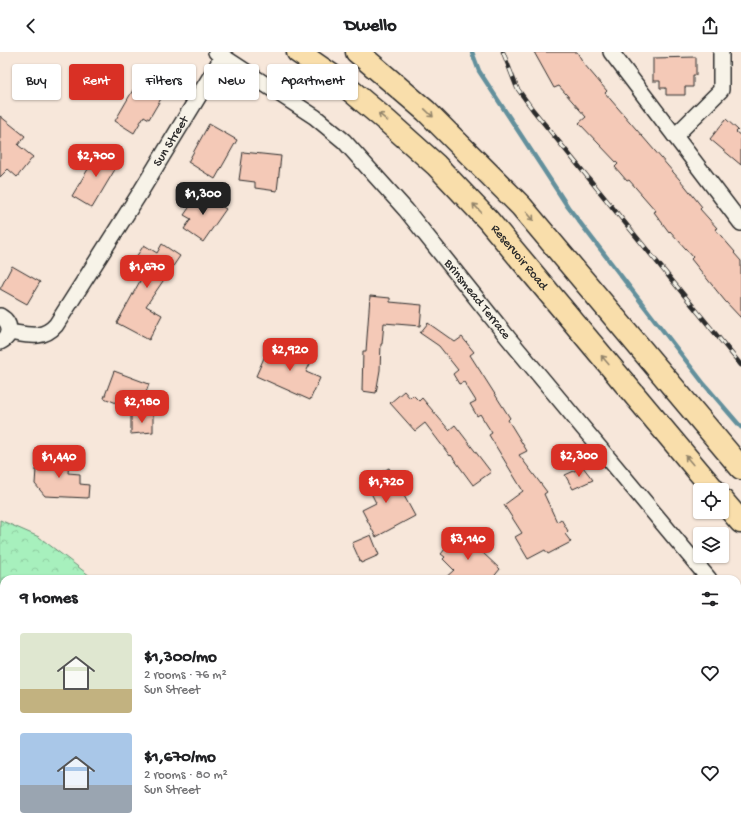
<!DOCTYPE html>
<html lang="en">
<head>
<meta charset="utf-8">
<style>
  :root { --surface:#fff; --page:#f6f6f6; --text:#202124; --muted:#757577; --accent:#d93025 }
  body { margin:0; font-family:"Gochi Hand",sans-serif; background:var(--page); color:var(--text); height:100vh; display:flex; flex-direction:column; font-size:15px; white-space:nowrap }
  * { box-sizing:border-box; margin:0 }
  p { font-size:13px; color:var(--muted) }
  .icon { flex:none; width:22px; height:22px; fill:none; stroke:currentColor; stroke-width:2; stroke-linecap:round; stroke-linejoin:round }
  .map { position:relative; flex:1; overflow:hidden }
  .side { position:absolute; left:0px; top:523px; width:741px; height:256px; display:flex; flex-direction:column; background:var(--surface); border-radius:12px 12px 0 0; box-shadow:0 1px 3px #0004 }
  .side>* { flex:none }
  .top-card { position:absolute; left:12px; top:12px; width:400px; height:36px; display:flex; gap:8px }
  .controls { position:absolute; left:693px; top:431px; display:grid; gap:8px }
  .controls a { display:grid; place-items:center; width:36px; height:36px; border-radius:4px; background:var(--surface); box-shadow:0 1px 3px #0004; font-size:20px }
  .price { position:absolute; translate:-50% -34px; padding:0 9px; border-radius:8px; background:var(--accent); color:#fff; font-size:13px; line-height:26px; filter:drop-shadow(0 1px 2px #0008) }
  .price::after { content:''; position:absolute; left:50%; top:24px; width:12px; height:9px; margin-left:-6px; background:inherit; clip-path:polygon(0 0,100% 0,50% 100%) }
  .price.selected { background:#222; color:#fff }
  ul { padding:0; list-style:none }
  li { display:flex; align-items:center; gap:12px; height:100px; padding:0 20px }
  li span { display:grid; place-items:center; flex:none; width:112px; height:80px; border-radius:4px; color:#555 }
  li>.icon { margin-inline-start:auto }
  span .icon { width:48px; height:48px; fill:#fffc; stroke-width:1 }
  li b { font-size:17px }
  h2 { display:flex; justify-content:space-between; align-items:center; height:48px; padding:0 20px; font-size:17px }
  .pill { padding:0 14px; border-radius:4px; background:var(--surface); box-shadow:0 1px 3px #0004; font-size:14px; line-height:36px }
  .pill.selected { background:var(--accent); color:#fff }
  header { display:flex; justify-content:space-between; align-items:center; height:52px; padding:0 20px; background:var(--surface); font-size:18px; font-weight:800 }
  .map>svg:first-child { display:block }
  .forest { fill:url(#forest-crowns); stroke:#698e74 }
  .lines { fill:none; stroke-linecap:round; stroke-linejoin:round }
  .stream { stroke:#63909c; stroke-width:4.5 }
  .building { fill:#f4c9b7; stroke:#2b2b2b }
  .minor-casing { stroke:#2b2b2b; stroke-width:18 }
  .primary-casing { stroke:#2b2b2b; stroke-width:25 }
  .minor { stroke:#f7f3e8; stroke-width:15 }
  .primary { stroke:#f9deab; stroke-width:22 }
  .rail-casing { stroke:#2b2b2b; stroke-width:4.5 }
  .rail { stroke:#f7f3e8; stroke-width:3; stroke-dasharray:9; stroke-linecap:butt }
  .oneway { stroke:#92846b }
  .labels { text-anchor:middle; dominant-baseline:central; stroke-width:3; stroke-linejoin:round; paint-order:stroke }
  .street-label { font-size:13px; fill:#2b2b2b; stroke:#f7f3e8 }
</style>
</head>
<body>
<header><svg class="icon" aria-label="back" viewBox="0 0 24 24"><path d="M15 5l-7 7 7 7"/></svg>Dwello<svg class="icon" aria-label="share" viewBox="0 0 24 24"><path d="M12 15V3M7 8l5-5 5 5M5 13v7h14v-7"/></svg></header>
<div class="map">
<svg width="741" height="779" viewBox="0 0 741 779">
  <defs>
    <pattern id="forest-crowns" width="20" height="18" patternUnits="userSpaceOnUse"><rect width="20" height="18" fill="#a7f0bd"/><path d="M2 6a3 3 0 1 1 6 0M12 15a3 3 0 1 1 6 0" fill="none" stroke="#90cea3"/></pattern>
  </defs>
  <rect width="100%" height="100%" fill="#f7e7da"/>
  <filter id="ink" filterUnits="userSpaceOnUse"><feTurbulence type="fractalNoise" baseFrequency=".025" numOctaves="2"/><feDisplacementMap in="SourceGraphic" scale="8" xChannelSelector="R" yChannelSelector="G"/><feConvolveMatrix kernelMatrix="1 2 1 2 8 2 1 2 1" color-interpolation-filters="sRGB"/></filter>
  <g filter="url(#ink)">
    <!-- forest -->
    <path class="forest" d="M0 468 39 485 94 527H4V775H374L378 779H0Z"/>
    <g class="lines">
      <!-- stream -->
      <path class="stream" d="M472 0 479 19 568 155 704 332 741 375"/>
    </g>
    <!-- building -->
    <path class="building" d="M534 0H577L584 12 607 39 605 41 686 135 702 155 700 157 717 176 715 177 735 200 734 201 741 209V266L725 249 691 207 693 205 670 179 669 180 654 160 656 159 629 128 627 129 615 115 618 112 579 71 586 65 559 34 554 36Z
      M696 5V23H693V35H685V43H666V36H660V29H653V6Z
      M137 31 162 45 149 67 144 64 134 81 115 69Z
      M0 64 25 84 18 93 33 105 17 125 8 117 0 125Z
      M726 67 738 78 736 80 741 84V113L710 87Z
      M209 72 237 88 215 127 188 110Z
      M100 97 120 109 92 156 72 144Z
      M243 100 281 104 277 139 255 136V130L239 128Z
      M200 140 226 157 203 190 184 177 191 167 184 163Z
      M162 192 180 204 146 254 162 263 149 288 117 271 140 229 126 220 144 193 157 201Z
      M12 214 40 230 27 252 0 237Z
      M370 244 390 246V250L422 253 420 274 384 271 382 292H381L380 318 376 341 362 339 363 299H366Z
      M428 271 455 290 462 285 474 300 470 303 510 366 508 368 527 399 519 403 547 440 544 442 557 470 561 467 568 479 565 482 571 490 548 502 545 498 528 507 515 485 522 481 504 453 523 439 489 383 492 381 480 362 477 364 470 352 476 349 464 330 459 332 453 322 458 318 439 294 420 281Z
      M290 293 307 300 305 305 312 308 306 320 320 326 310 348 256 324 267 299 284 307Z
      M114 319 149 332 139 360 104 346Z
      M404 339 410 346 413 343 419 349 422 346 449 378 455 373 491 420 473 433 451 403 450 404 425 371 415 379 390 351Z
      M131 362H153V380L131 382Z
      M44 402 61 403V410H69L68 421 80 422V432L89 433 88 446 45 444 35 432 36 417 43 418Z
      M583 415 593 428 573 437 565 423Z
      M389 416 415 464 376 485 362 458 376 451 365 429Z
      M371 483 379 503 361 511 352 491Z
      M465 484 500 517 492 527H444L454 518 443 507 445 505 441 502 454 486 458 490Z"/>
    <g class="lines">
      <defs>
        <g id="minor">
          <path id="s1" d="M216 0 315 65 344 89 406 158 509 287 709 527"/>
          <path d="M611 0 741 171"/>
          <path d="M675 84 721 38V0"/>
          <path d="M0 264C12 271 12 284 0 290"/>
          <path id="s2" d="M9 280C28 283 43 288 56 273L138 144 223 4"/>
          <path d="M737 558 741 561"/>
        </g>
        <g id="primary">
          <path id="s3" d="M298 0 337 27 388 70 436 113 488 168 714 438"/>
          <path d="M357 0 426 59 521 154 741 416"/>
          <path d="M722 448 741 470"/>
        </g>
      </defs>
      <!-- minor casing -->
      <use href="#minor" class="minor-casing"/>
      <!-- primary casing -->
      <use href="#primary" class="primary-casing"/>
      <!-- minor -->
      <use href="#minor" class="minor"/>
      <!-- primary -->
      <use href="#primary" class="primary"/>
      <defs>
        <path id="rail" d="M503 0 517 36 533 58 741 313"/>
      </defs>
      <!-- rail casing -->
      <use href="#rail" class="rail-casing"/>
      <!-- rail -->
      <use href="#rail" class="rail"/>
    </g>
    <!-- one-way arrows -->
    <defs><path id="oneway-shaft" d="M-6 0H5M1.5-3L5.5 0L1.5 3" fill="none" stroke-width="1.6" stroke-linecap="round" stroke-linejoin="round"/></defs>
    <g class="oneway">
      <use href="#oneway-shaft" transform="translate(429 61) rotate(44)"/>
      <use href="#oneway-shaft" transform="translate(383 65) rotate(-140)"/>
      <use href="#oneway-shaft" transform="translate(477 156) rotate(-134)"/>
      <use href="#oneway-shaft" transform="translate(530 164) rotate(50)"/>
      <use href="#oneway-shaft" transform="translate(605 308) rotate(-130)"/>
      <use href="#oneway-shaft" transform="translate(689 408) rotate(-130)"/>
    </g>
  </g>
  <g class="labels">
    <!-- street labels -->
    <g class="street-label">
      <text stroke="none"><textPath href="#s2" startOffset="267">Sun Street</textPath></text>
      <text stroke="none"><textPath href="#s3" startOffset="303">Reservoir Road</textPath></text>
      <text stroke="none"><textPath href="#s1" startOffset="363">Brinsmead Terrace</textPath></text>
    </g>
  </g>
</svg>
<div class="controls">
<a><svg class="icon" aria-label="locate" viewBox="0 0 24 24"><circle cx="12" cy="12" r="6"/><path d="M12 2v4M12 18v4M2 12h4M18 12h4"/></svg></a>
<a><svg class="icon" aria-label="layers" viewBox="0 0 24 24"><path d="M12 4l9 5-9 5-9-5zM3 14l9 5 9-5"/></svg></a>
</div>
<b class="price" style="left:96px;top:126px">$2,700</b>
<b class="price selected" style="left:203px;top:164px">$1,300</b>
<b class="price" style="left:147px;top:237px">$1,670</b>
<b class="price" style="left:290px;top:320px">$2,920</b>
<b class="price" style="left:142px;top:372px">$2,180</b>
<b class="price" style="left:579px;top:426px">$2,300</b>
<b class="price" style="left:59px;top:427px">$1,440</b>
<b class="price" style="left:386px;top:452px">$1,720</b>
<b class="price" style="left:468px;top:509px">$3,140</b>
<div class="top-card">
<a class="pill">Buy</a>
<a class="pill selected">Rent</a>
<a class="pill">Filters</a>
<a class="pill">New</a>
<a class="pill">Apartment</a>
</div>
<section class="side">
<h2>9 homes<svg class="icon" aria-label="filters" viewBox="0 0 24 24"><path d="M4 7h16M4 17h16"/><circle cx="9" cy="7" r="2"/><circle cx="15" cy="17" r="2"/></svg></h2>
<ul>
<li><span style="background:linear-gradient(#dfe7d0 70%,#c2b280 0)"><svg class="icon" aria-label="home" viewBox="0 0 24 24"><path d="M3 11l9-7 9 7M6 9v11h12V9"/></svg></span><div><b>$1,300/mo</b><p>2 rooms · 76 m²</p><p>Sun Street</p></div><svg class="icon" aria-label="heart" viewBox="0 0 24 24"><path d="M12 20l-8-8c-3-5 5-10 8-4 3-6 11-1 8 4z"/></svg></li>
<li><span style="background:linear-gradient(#a9c7e8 65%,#9aa5b1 0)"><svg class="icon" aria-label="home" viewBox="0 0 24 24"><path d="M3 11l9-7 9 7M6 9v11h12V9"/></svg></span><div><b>$1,670/mo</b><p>2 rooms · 80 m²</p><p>Sun Street</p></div><svg class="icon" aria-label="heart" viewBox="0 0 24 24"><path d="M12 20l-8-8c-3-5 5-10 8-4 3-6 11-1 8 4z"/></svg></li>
</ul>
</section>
</div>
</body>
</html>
